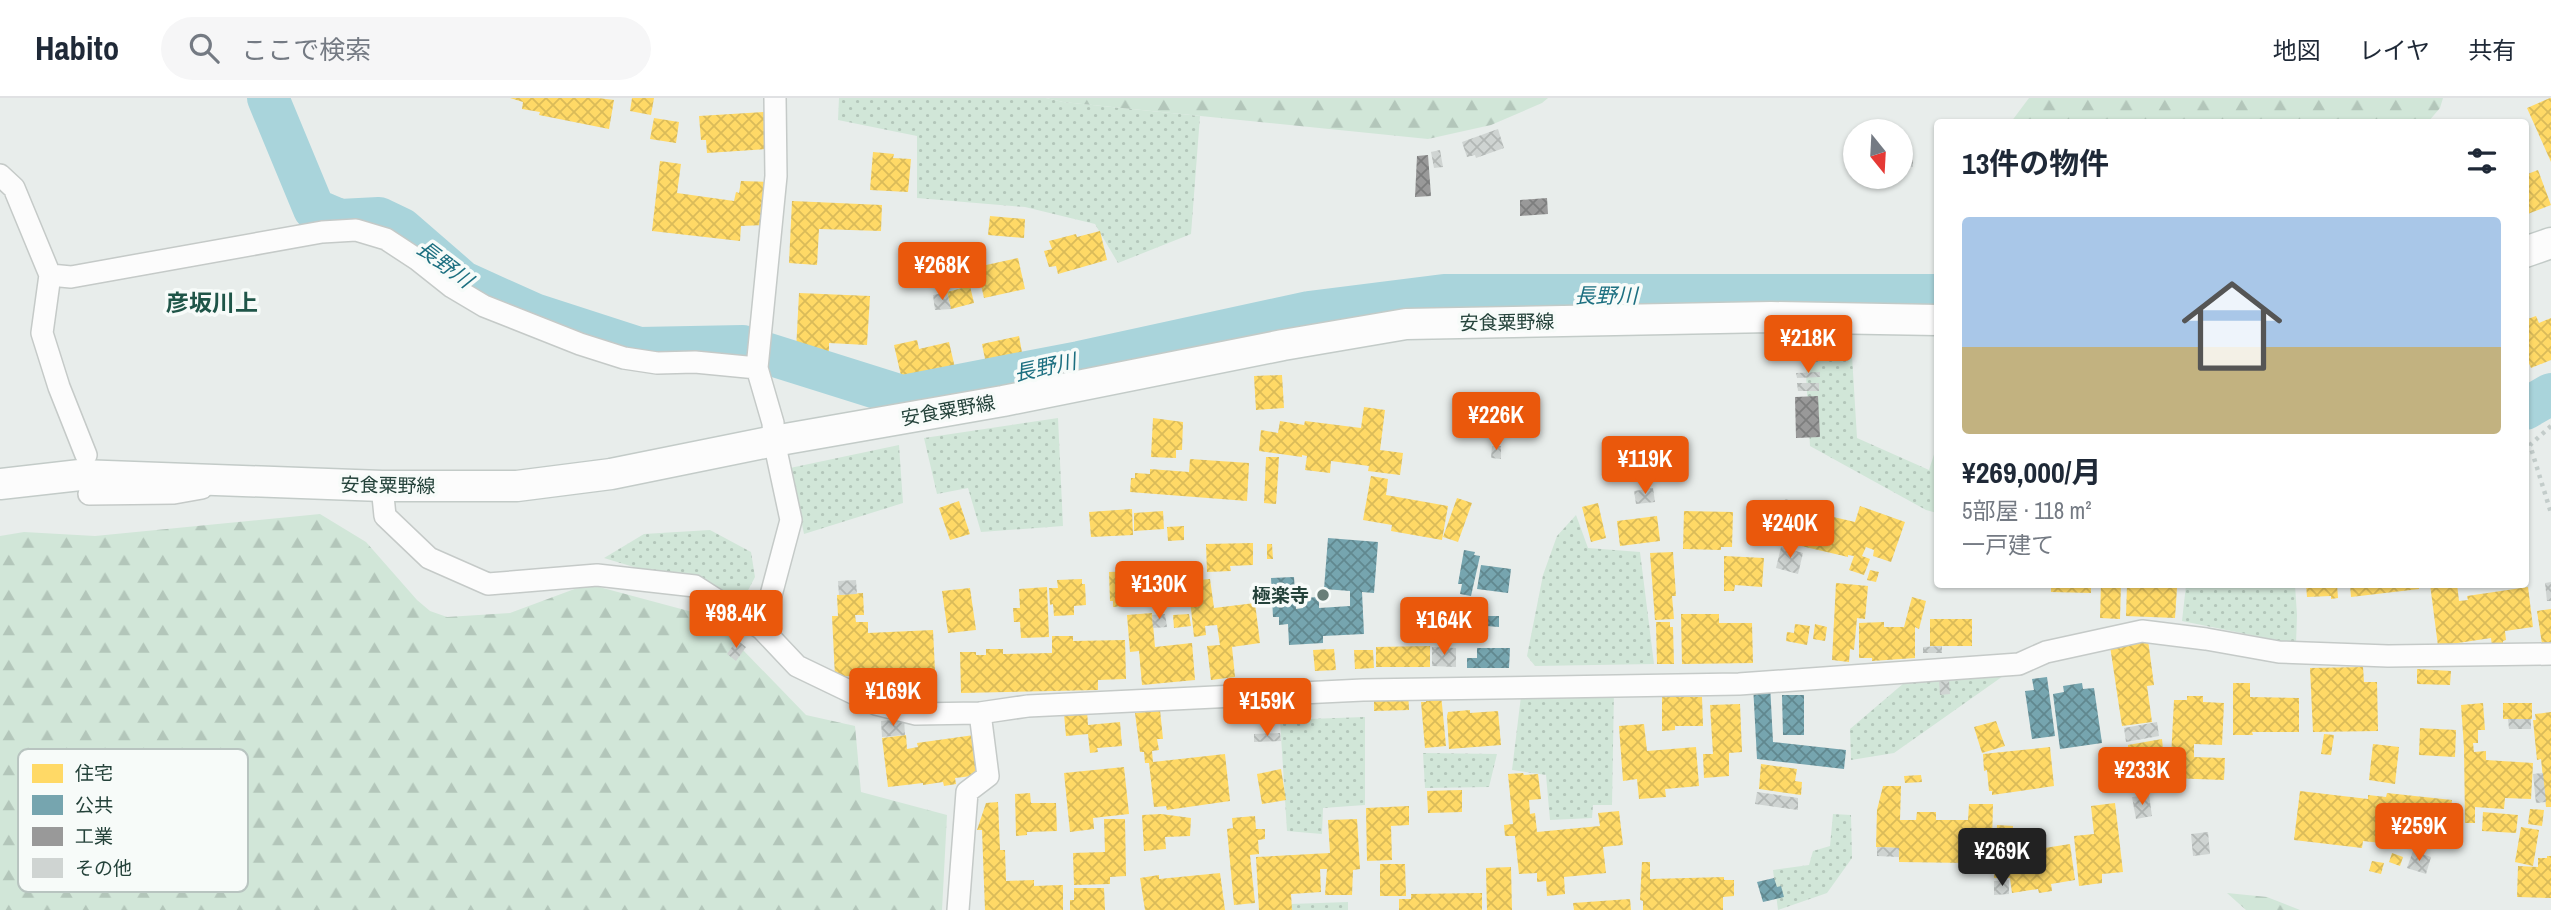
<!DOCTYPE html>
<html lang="ja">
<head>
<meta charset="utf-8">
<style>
  :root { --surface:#fff; --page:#f6f6f7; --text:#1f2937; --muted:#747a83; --line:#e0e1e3; --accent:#ea580c }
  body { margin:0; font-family:"Archivo Narrow","Noto Sans JP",sans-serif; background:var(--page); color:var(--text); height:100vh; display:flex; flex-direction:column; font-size:26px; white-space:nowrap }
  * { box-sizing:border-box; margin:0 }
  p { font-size:23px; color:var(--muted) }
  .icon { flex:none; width:38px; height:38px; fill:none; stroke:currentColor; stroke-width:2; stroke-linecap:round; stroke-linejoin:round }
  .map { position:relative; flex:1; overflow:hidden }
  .panel { position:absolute; left:1934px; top:21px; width:595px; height:469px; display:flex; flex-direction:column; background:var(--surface); border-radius:7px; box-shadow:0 2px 5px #0004 }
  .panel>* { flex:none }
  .needle { width:46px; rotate:162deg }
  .buttons { position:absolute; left:1843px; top:21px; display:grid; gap:14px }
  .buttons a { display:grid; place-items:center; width:70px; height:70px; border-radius:50%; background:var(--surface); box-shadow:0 2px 5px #0004; font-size:35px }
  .price { position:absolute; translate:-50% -60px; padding:0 16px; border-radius:7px; background:var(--accent); color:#fff; font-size:23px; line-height:46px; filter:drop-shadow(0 2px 4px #0008) }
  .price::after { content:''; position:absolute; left:50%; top:42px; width:21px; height:16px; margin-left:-10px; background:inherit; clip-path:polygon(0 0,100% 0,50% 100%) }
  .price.active { background:#222; color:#fff }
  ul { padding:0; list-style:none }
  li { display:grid; align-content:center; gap:14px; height:371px; padding:0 28px }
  li span { display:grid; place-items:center; height:217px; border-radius:7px; color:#555 }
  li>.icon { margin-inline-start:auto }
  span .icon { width:126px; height:126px; fill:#fffc; stroke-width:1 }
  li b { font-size:30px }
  h2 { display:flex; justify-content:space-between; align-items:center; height:84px; padding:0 28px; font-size:30px }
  header { display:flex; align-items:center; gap:42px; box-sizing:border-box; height:98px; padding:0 35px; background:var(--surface); border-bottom:2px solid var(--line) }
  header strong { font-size:33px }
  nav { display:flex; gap:38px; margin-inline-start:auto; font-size:24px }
  .search { width:490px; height:63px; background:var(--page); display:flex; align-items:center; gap:18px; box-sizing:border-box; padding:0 24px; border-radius:38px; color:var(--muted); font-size:26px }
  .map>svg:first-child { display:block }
  .grass { fill:url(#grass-dots) }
  .forest { fill:url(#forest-firs) }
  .homes { fill:url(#homes-cross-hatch) }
  .public { fill:url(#public-cross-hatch) }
  .industry { fill:url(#industry-cross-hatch) }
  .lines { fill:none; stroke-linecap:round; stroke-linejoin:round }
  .river { stroke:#a9d4db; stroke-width:42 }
  .building { fill:url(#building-cross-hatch) }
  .street-casing { stroke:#c5cac8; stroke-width:24 }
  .secondary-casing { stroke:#c3cbc8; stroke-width:33 }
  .path { stroke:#c3ccca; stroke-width:4.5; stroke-dasharray:3.5 5; stroke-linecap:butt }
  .street { stroke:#fcfcfc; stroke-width:21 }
  .secondary { stroke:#fcfcfc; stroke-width:30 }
  .poi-dot { fill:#697e78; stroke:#f7fbf9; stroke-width:2.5 }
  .labels { text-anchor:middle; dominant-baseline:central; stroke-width:7; stroke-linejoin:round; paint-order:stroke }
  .street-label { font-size:19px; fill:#24423a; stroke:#f7fbf9 }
  .poi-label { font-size:19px; font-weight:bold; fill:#24423a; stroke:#f7fbf9; text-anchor:end }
  .water-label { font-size:21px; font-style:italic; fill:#1c6f80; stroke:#f7fbf9 }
  .quarter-label { font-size:23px; font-weight:bold; fill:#1f5548; stroke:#f7fbf9 }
  .key { fill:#f7fbf9; stroke:#b8c4c0; stroke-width:2 }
  .key-label { font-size:19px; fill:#24423a }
</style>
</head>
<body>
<header>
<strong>Habito</strong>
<div class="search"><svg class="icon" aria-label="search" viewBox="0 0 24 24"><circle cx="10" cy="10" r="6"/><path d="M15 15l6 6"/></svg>ここで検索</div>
<nav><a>地図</a><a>レイヤ</a><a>共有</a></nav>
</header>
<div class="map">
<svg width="2551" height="812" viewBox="0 0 2551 812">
  <defs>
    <pattern id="grass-dots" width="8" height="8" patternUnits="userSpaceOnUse" patternTransform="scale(1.75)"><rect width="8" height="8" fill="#d1e6d8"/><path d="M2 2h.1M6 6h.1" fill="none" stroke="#b3c6ba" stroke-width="1.8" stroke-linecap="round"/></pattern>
    <pattern id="forest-firs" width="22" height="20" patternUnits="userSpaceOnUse" patternTransform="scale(1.75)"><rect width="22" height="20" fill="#d1e6d8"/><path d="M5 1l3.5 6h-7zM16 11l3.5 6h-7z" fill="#b3c6ba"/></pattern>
    <pattern id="homes-cross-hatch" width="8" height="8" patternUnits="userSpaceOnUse" patternTransform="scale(1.75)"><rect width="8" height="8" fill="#ffd966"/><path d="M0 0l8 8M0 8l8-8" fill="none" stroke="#dabb59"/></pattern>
    <pattern id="public-cross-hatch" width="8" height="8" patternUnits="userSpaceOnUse" patternTransform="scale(1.75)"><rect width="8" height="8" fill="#76a5af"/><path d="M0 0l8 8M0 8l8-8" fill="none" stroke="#61888f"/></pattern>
    <pattern id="industry-cross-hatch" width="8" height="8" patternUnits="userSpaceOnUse" patternTransform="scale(1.75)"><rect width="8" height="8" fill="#999"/><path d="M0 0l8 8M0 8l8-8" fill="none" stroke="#7d7e7e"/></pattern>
    <pattern id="building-cross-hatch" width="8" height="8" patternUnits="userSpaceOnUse" patternTransform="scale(1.75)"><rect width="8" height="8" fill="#cfd4d2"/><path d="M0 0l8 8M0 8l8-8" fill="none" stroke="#b2b7b5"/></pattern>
  </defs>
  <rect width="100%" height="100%" fill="#e8edeb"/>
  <!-- grass -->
  <path class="grass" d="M839 0H1046L1063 4 1200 18 1191 136 1118 165 1095 126 1025 109 917 100V38L838 22Z
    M1804 240 1851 241 1857 340 1929 372 1937 347V415L1926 412 1810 348Z
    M1058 320 1063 428 981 434 968 390 937 396 924 340Z
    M899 347 903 405 804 436 790 370Z
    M1576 417 1588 450 1640 454 1654 566 1535 568 1527 558 1543 477 1557 438Z
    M710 432 751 454 755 479 743 502 604 460 644 436Z
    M2186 487H2295L2297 517 2296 546 2182 523Z
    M2006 576 1894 655 1851 662 1850 631 1904 585Z
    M1522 590 1614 591 1612 707H1593L1592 720 1550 722 1546 677 1512 672Z
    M1365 619V707L1323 710 1322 736 1287 733 1280 622Z
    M1423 655 1497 656 1489 689 1425 690Z
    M1833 716 1851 717 1852 760 1827 795 1778 812 1773 772 1809 767 1813 753 1830 748Z
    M1348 804V812H1292L1291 806Z"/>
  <!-- forest -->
  <path class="forest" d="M1046 0H1548L1542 5 1491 27 1428 41 1063 4Z
    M2029 0H2443L2440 10 2428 24H2011Z
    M320 416 366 444 417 502 430 513 447 519 510 515 588 486 711 519 806 617 855 628 861 694 947 717 942 812H0V438L24 434 95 438Z
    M2227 795 2267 799 2300 812H2246Z"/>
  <!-- homes -->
  <path class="homes" d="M510 0H598L614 2 609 31 539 17 540 14 522 11 523 4Z
    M632 0H654L651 17 630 13Z
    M2550 0H2551V64L2527 10Z
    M764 14 767 51 707 55 706 42H701L699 18Z
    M654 20 679 24 676 45 650 41Z
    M873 54 894 56 893 60 911 61 908 94 870 92Z
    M660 63 681 66 677 95 734 103 736 94 739 95 741 83 769 84 766 127 741 128 740 143 652 133Z
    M2538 72 2551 107 2525 117V77Z
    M792 103 882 107 881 133 819 131 817 167 789 165Z
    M990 118 1025 121 1024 140 988 137Z
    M1100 133 1107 162 1058 176 1056 168 1049 169 1044 153 1052 151 1049 143 1076 136 1077 139Z
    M1018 160 1025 191 984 200 977 169Z
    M970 188 974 205 951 211 947 194Z
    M799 195 870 198 867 247 829 245V255L796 253Z
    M2536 218 2539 225 2551 220V262L2531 270 2525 256V222Z
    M1019 238 1023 260 986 266 982 246Z
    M917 242 919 251 949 244 955 270 902 282 894 247Z
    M1282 277 1284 310 1256 312 1254 278Z
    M1364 309 1385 312 1380 352 1403 355 1400 377 1368 373 1369 368 1331 363 1330 375 1305 372 1307 358 1302 357V359L1259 353 1261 332 1278 335 1280 323 1304 327 1305 323 1361 330Z
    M1153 320 1183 324 1182 352H1176V360L1151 359Z
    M1266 359H1279L1276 406 1264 405Z
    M1190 361 1249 365 1247 403 1130 394 1131 380H1135V375L1150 376V371L1189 374Z
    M1371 378 1388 381 1386 397 1448 408 1442 442 1391 433 1392 427 1363 422Z
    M1457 400 1472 405 1458 444 1443 439Z
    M959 403 970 436 950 442 939 410Z
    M1598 405 1606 440 1591 444 1582 409Z
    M1860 408 1905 424 1891 464 1873 458 1874 452 1866 449 1862 458 1870 461 1864 477 1849 472 1854 458 1848 457V459L1780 443 1785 422 1796 424 1799 411 1855 424Z
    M1132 411 1133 437 1091 439 1089 414Z
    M1163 413 1164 431 1134 433V415Z
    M1684 413 1733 414 1732 449H1721V452L1683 451Z
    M1657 418 1660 443 1620 448 1617 423Z
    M1184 428V442L1168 443 1167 429Z
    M1253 445V467L1230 468 1231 473 1207 474 1206 446Z
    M1267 446H1272L1273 461H1267Z
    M1673 454 1676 498H1672L1674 521 1655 522 1650 455Z
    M1724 458 1764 460 1762 489 1735 487 1734 493H1724Z
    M1161 472 1162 501 1125 502V508L1113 509V503H1110L1109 474Z
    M1870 472 1879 474 1876 484 1867 482Z
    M1082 481V486H1085L1086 507 1074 508V517L1054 518 1053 506 1050 507 1049 490H1058L1057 482Z
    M1210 481 1214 510 1255 505 1260 545 1232 549 1235 579 1211 582 1207 548 1220 547 1217 527 1205 528 1206 537 1194 539 1188 483Z
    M1836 485 1868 488 1865 521 1857 520 1854 552 1850 551 1849 564 1832 562Z
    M2051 486H2091V495L2051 494Z
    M2101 486H2121L2120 521 2100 520Z
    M2306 486H2337L2338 500 2331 501V498L2307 499Z
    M2350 486H2419V491L2351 499Z
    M2430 486H2457L2459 503 2468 502 2467 498 2528 489 2533 529 2505 533 2506 542 2503 543V546L2492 548 2491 540 2438 548Z
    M2127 487 2177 490 2175 520 2126 518Z
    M1047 489 1049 539 1021 540 1020 524H1014L1013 510H1020L1019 491Z
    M970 490 976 532 948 535 942 493Z
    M863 495 864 517H855L856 524H868V535L933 532 935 573 835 579 832 518H838L837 497Z
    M1912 499 1926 503 1919 531 1915 529V560L1872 563V560H1859V525L1884 524V529H1904Z
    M2551 511V545L2542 546 2537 513Z
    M1152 515 1155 549 1192 545 1195 582 1142 587 1139 553 1130 554 1127 517Z
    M1189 516 1191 528 1174 530 1173 517Z
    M1681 516H1719V525H1752L1753 565 1682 566Z
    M1930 521H1972V548H1930Z
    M1656 524H1670V529H1673L1674 566H1657Z
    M1795 526 1810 528 1807 547 1786 543 1787 534 1794 535Z
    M1815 526 1827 529 1825 543 1813 541Z
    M1052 538H1073V543L1125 542 1126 581 1098 582V592L961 595 960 554H976V557H986V551H1003V556L1052 555Z
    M2148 542 2154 587 2147 588 2152 624 2122 628 2110 548Z
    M1430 548V569H1376V549Z
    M1334 551 1336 572 1315 573 1313 552Z
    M1354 552H1373L1374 570 1355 571Z
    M2363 569 2364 584H2377L2378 633 2313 634 2310 570Z
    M2417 571 2451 573 2450 587 2417 586Z
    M2233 585H2250V599L2299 600V634H2252L2253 637H2233Z
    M1408 591 1409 612 1374 613V592Z
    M1441 596 1446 648 1425 650 1421 604H1426L1425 597Z
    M2187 598H2203V604L2224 605 2222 647 2194 646V659L2225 660 2224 682 2170 680 2174 602H2187Z
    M1662 599H1702L1703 628H1675V632L1662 633Z
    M2483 605 2485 632H2478V645H2473L2474 654 2486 653V662L2533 665 2531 701 2505 700 2504 711 2475 709V725H2465L2464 650 2461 607Z
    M2503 605H2532V621H2503Z
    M1740 606 1742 654 1729 655V678L1704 680 1703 656H1713L1710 607Z
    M1160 612 1163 641H1157L1159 652 1152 653 1153 664 1225 656 1230 703 1167 712 1166 708 1154 709 1149 665H1145L1144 654H1140L1135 615Z
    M1470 612V615L1498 613 1501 647 1449 651 1447 618 1448 614Z
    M1087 613 1088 627 1120 624 1122 648 1097 650 1098 654 1090 655 1088 636 1066 638 1064 616Z
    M2551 614V709H2546L2541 661 2537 662 2533 622H2536L2535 616Z
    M1996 623 2005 648 1982 655 1974 629Z
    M1644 626 1647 653 1696 649 1699 688 1665 691 1666 699 1639 701 1637 681 1623 683 1619 628Z
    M2420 630 2456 632 2455 659 2419 657Z
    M2324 636 2334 637 2331 657 2321 656Z
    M906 637 907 651 918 649 917 645 974 637 980 677 955 680 956 686 944 688 943 684 923 687V685L888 689 882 640Z
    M2162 641 2163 651H2159L2164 684 2132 689 2126 651 2128 650V647Z
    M2373 646 2399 649 2395 686 2369 682Z
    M2050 649 2054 688 1992 697V693H1989L1987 672 1984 673 1983 656Z
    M1761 666 1797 671 1795 683 1802 684 1801 697 1759 691Z
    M1124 669 1129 716 1093 720 1094 731 1070 734 1064 675Z
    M1281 671 1286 702 1262 706 1257 676Z
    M1523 675 1524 677 1538 676 1541 701 1529 702 1530 716 1535 715 1537 734 1600 728 1598 715 1619 713 1623 747 1603 749 1606 775 1564 779 1565 796 1547 798 1546 783 1537 784V775L1519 776 1515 738H1505L1504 727 1513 726 1508 676Z
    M1921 677 1922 684 1905 685 1904 678Z
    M1883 688H1901L1900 722H1916L1917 714H1936V722H1968L1969 706H1993L1992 743 1967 742V765L1899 764V750L1876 749 1877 712Z
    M1462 692V714L1428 715 1427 693Z
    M2300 693 2368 701V697L2386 699 2387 695 2452 702 2447 745 2413 741 2412 751 2381 748V745L2363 743 2362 750 2294 742Z
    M1030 695 1031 705H1056L1057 733 1027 734V737L1016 738 1015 696Z
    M998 704 1000 752H1005L1006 783 1034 782V788L1063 787V812H985L982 732H977L986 705Z
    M2115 705 2123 774 2102 776V785L2079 788 2074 738 2094 736 2091 708Z
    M1409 708V727L1391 728 1392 762 1367 763 1366 710Z
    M2530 711 2544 712 2542 728 2528 726Z
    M2483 714 2518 717 2516 735 2482 733Z
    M1161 716 1191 720 1190 738 1165 739 1166 751 1144 753 1142 717Z
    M1255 718 1256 731H1265V741L1258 742 1259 756 1250 757 1255 805 1234 807 1227 731 1233 730 1232 720Z
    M1104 721H1125L1126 778 1110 779V786L1074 787 1073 755 1105 754Z
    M1357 721 1360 771 1353 772 1352 797H1325L1327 771H1320L1321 794 1291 796 1292 812H1259L1256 759 1330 755 1328 722Z
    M1997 727 2013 728 2012 755 2070 746 2075 782 2051 786 2052 793 2039 795 2038 791 2012 795 2010 780H1994Z
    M2521 729 2539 732 2533 768 2515 764Z
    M2392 755 2403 759 2400 768 2389 764Z
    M2547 758H2551V800L2517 799 2518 768 2538 769V760H2547Z
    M2372 763 2384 765 2381 776 2369 773Z
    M1642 764H1650V781L1724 779V782H1734V798L1723 799V812H1643V803L1640 802Z
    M1380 766H1405L1406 798H1380Z
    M1511 769 1512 812H1487L1486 770Z
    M1220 775 1225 812H1145L1140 780 1159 777V781Z
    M1074 790H1104L1105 812H1070V802H1074Z
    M1482 795V812H1399V801H1411V796Z
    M1630 801 1631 812H1574L1573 805Z"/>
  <!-- public -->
  <path class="public" d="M1328 440 1378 444 1374 495 1362 494 1364 536 1323 538V545L1289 547 1288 526 1279 527V519H1273L1271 480 1294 479 1296 511 1303 510 1302 500 1319 499V510L1350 508V493L1324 491Z
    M1464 452 1475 454 1474 457 1480 458 1471 498 1460 496 1462 486H1458Z
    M1481 467 1511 471 1508 495 1477 491Z
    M1486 518H1499V529L1486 528Z
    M1477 550H1510L1509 570H1467V560H1477Z
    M2047 579 2055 638 2032 641 2025 593 2034 592 2032 581Z
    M2082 585 2083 591 2094 590 2102 645 2060 651 2053 596 2064 594 2063 588Z
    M1770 586 1773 644 1846 652 1844 671 1757 661 1753 587Z
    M1782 597H1804V637H1783Z
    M1774 780 1777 789 1781 788 1784 799 1763 804 1757 784Z"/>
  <!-- industry -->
  <path class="industry" d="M1428 57 1431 98 1415 99 1417 58Z
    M1547 100 1548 116 1520 118V102Z
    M1818 298 1820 339 1796 340 1795 299Z"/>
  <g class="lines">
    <!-- river -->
    <path class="river" d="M268 0 314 111 340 122 379 120 402 131 463 184 534 216 639 250 743 248 902 298 1079 264 1309 214 1444 197H1937
      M2525 311 2551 296"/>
  </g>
  <!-- building -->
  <path class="building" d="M1498 31 1504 50 1476 60 1475 57 1467 59 1462 44Z
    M1440 52 1443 69 1434 70 1431 54Z
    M1902 56 1913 62V69L1902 70Z
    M947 194 951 211 935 212 933 197Z
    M1820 274V279L1797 280 1796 275Z
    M1797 285H1819V293H1798Z
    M1492 348H1501V361L1491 360Z
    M1653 390 1655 404 1636 406 1634 393Z
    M1785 401 1792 403 1789 421 1782 419Z
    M1781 449 1803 455 1798 476 1776 470Z
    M856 482 857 496 839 497 838 483Z
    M2551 484V503H2547L2545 485Z
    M1165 516 1167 529 1153 530 1152 517Z
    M737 542 746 549 736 563 727 556Z
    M1942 548V555H1923V549Z
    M1432 549 1456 550V569L1432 568Z
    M1949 582 1950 596 1940 597 1939 583Z
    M904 621 905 637 882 639 881 623Z
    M2508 621H2531V631H2509Z
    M2157 624 2159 638 2126 644 2124 630Z
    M1280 635 1281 643 1254 644V636Z
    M2543 675 2546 704 2536 705 2533 676Z
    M1757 694 1798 700V712L1755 706Z
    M2149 697 2152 718 2136 721 2132 699Z
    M2208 734 2210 756 2193 758 2191 736Z
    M1877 749 1899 750V759L1877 758Z
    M2413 753 2431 759 2426 776 2407 770Z
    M2009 782V796L1994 797V783Z"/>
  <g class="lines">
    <defs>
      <path id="street" d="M775 0 776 78 757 270 773 325 774 343 791 422 762 531 797 568 876 606 916 616 980 615 1028 608 1363 592 1739 586 2019 566 2046 554 2142 533 2206 541 2279 554 2388 558 2551 556
        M0 77 14 90 50 177 42 235 59 289 86 357
        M50 177 71 179 322 134 356 132 386 141 418 162 452 189 484 208 580 246 624 260 657 265 695 264 757 270
        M382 388 385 418 429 460 488 486 597 477 695 488 762 531
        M89 396 174 395 202 390
        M958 812 967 694 988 678 980 615"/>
      <path id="secondary" d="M2525 154 2551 145
        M0 386 80 377 382 388H517L611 376 774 343 1003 303 1283 247 1406 226 1771 219 1937 222"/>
    </defs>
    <!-- street casing -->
    <use href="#street" class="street-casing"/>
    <!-- secondary casing -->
    <use href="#secondary" class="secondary-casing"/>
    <!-- path -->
    <path class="path" d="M2551 328 2530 347 2551 415"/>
    <!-- street -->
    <use href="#street" class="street"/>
    <!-- secondary -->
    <use href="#secondary" class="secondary"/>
  </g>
  <!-- markers -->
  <circle class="poi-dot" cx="1323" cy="497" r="7"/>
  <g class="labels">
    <!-- street labels -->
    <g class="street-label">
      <text transform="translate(1507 224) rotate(-1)">安食粟野線</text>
      <text transform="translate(948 312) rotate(-10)">安食粟野線</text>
      <text transform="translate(388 387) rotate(1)">安食粟野線</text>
    </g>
    <!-- poi labels -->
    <g class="poi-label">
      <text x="1309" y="497">極楽寺</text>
    </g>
    <!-- water labels -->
    <g class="water-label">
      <text transform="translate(445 166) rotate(37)">長野川</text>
      <text x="1606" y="197">長野川</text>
      <text transform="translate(1045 269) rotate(-12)">長野川</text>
    </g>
    <!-- quarter labels -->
    <g class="quarter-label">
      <text x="212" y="204">彦坂川上</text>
    </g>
  </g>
  <!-- legend -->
  <rect x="18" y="651" width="230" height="143" rx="10" class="key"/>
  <rect x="32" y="666" width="31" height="19" fill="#ffd966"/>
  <rect x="32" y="697" width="31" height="20" fill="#76a5af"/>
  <rect x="32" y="729" width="31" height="19" fill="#999"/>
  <rect x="32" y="760" width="31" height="20" fill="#cfd4d2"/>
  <g class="key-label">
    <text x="75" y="682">住宅</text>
    <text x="75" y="714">公共</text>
    <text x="75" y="745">工業</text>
    <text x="75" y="777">その他</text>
  </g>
</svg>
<div class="buttons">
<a><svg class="needle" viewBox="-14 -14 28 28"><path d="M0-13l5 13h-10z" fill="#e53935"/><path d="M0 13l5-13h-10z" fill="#747a83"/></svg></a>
</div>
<b class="price" style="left:942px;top:204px">¥268K</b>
<b class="price" style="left:1808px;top:277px">¥218K</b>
<b class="price" style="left:1496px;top:354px">¥226K</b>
<b class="price" style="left:1645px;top:398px">¥119K</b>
<b class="price" style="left:1790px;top:462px">¥240K</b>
<b class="price" style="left:1159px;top:523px">¥130K</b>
<b class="price" style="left:736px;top:552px">¥98.4K</b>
<b class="price" style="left:1444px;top:559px">¥164K</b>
<b class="price" style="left:893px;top:630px">¥169K</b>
<b class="price" style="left:1267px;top:640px">¥159K</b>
<b class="price" style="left:2142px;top:709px">¥233K</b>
<b class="price" style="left:2419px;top:765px">¥259K</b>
<b class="price active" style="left:2002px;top:790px">¥269K</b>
<section class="panel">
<h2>13件の物件<svg class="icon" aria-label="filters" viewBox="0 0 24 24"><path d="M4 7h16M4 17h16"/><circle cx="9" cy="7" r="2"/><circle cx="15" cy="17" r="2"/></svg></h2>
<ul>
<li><span style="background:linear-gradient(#a9c7e8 60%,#c2b280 0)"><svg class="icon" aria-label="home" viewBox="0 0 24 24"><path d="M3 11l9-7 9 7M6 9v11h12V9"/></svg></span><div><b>¥269,000/月</b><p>5部屋 · 118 m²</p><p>一戸建て</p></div></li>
</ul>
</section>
</div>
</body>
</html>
